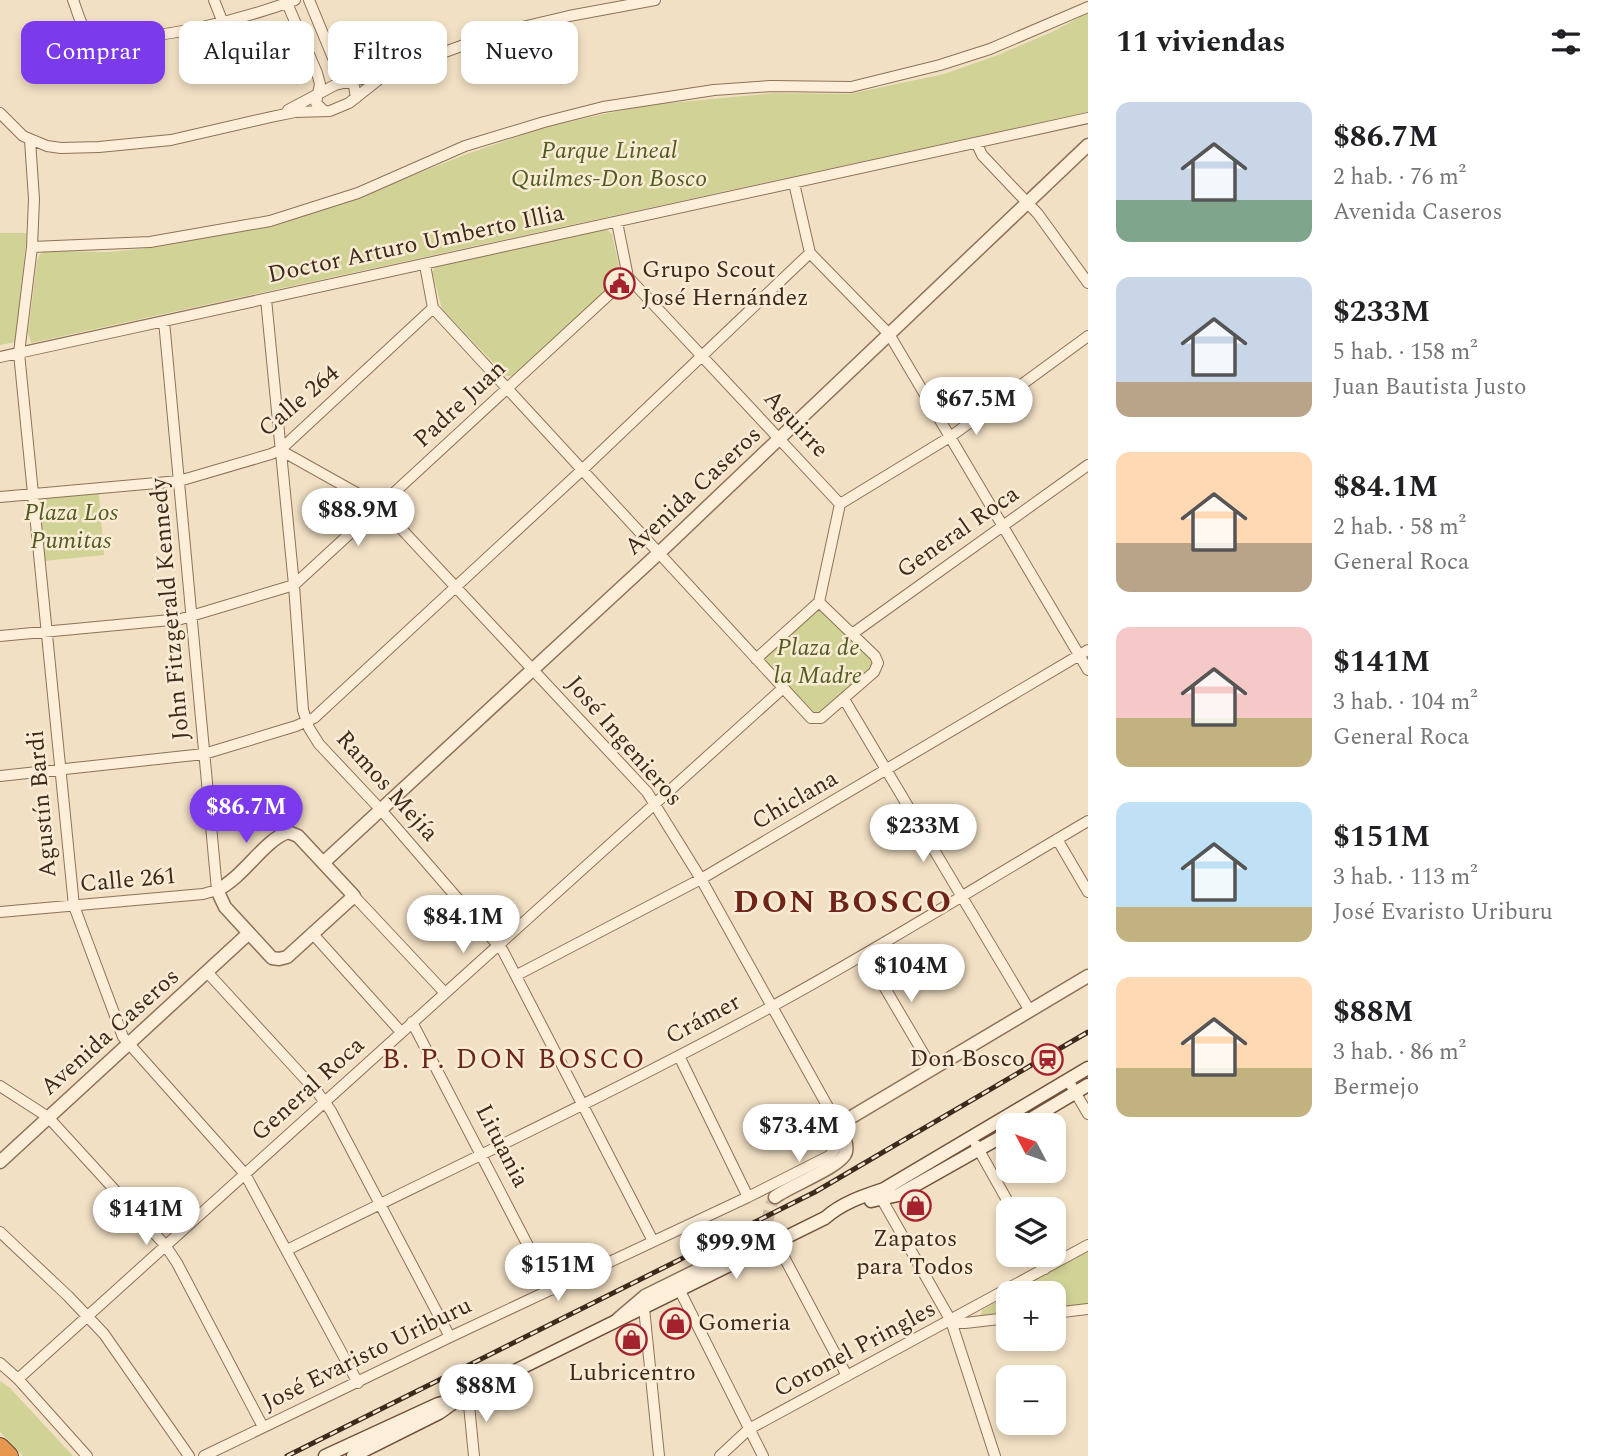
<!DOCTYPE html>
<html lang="es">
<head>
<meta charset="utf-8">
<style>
  :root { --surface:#fff; --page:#f2f2f2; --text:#202124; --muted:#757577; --accent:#7c3aed }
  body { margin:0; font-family:Spectral,serif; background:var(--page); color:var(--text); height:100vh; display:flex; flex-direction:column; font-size:26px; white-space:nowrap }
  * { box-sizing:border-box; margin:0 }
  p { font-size:23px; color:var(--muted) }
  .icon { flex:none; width:38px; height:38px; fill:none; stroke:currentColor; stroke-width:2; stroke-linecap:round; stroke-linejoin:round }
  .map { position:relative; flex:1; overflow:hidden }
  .drawer { display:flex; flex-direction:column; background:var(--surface); width:525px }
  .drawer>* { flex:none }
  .hud { position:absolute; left:21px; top:21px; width:665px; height:63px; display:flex; gap:14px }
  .needle { width:46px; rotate:311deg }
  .buttons { position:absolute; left:996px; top:1113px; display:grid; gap:14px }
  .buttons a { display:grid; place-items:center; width:70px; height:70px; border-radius:14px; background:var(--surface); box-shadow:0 4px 10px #0003; font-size:35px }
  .price { position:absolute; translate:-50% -60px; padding:0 16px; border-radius:24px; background:#fff; color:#222; font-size:23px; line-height:46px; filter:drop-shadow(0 2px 4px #0008) }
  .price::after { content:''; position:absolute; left:50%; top:42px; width:21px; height:16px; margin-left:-10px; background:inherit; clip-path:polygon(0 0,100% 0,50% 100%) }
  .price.on { background:var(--accent); color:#fff }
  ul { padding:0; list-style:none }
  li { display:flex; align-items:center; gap:21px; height:175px; padding:0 28px }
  li span { display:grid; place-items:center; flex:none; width:196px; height:140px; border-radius:14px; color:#555 }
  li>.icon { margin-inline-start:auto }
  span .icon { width:84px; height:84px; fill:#fffc; stroke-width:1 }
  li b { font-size:30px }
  h2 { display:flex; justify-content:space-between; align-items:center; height:84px; padding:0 28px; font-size:30px }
  .chip { padding:0 24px; border-radius:14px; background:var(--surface); box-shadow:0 4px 10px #0003; font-size:24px; line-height:63px }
  .chip.on { background:var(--accent); color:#fff }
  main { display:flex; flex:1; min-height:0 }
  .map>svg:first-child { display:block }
  .green { fill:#d0d296 }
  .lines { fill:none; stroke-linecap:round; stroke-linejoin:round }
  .tertiary-tunnel { stroke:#cebca3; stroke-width:12; stroke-dasharray:12 6; stroke-linecap:butt }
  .minor-casing { stroke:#8f7158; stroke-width:12 }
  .tertiary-casing { stroke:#8f7158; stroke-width:15 }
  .secondary-casing { stroke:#71523b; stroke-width:15 }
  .motorway-casing { stroke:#5c3f2d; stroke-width:20 }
  .minor { stroke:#fceed8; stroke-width:10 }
  .tertiary { stroke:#fceed8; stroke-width:12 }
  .secondary { stroke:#fceed8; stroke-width:12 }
  .motorway { stroke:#e8984e; stroke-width:18 }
  .rail-casing { stroke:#3d2a1d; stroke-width:5 }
  .rail { stroke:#f9ebd4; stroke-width:2.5; stroke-dasharray:8; stroke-linecap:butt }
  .labels { text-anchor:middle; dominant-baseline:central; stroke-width:5; stroke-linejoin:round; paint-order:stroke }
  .park-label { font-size:24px; font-style:italic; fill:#525c22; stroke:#f9ebd4 }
  .street-label { font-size:24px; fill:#3d2a1d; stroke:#f9ebd4 }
  .poi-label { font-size:24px; fill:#3d2a1d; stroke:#f9ebd4; text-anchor:start }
  .quarter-label { font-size:28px; letter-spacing:2px; fill:#6e2419; stroke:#f9ebd4 }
  .district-label { font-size:32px; font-weight:bold; letter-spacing:2px; fill:#6e2419; stroke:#f9ebd4 }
</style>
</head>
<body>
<main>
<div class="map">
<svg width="1088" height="1456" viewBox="0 0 1088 1456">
  <rect width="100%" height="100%" fill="#f2e0c4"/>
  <!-- green -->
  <path class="green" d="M1088 13V112L31 343 28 333 37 261 40 254 45 251 109 252 158 247 263 225 356 198 467 154 539 129 599 115 650 105 773 93 849 94 944 74 998 55 1052 32Z
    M606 229 612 234 621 276 513 376H506L442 309 432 272 437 265Z
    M0 233H27L15 342 0 345Z
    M99 493 104 555 44 561 38 499Z
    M819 602 878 663 816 719 756 659Z
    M1088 1250V1304L1054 1308V1293H1012Z
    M1008 1295V1314L981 1315 982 1310Z
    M0 1381 10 1388 73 1456H23L0 1432Z"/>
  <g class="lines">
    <!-- tertiary-tunnel -->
    <path class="tertiary-tunnel" d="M760 1239C770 1227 766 1210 775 1197"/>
    <defs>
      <path id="minor" d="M73 0C79 15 82 35 98 41 168 37 229 24 295 0
        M214 0 223 23
        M309 0 338 70 354 86 356 98
        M287 3 317 73 320 84 316 103 324 111
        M85 31C75 40 62 51 73 63H84L98 41
        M288 110 335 85 387 73 497 33 569 16 655 0
        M0 113 23 136 47 146 61 148 99 147 171 140 271 117 295 112 330 111 349 103 387 73
        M30 140 34 199 32 247 19 353 74 906 123 1037 245 1174 358 1383
        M977 144 982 155 1038 214 1088 283
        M794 183 810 253 889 334 1088 670
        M32 247 150 242 270 221 358 193 465 146 544 122 603 107 714 90 771 86 851 87 940 65 990 49 1088 7
        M425 265 433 308 811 718H821L874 672 878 663 875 656 819 602 840 504 628 277 617 222
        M266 299 294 585 303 710 309 728 319 744 381 810 503 951 653 1241
        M0 357 1088 118
        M280 450 380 506 647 792 701 879 838 1125
        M0 497 179 481 271 454 280 450 433 308
        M840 504 950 437 1088 336
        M852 634 1088 465
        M0 636 181 619 294 585 628 277
        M756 659 819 602
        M844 699 1030 1011
        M0 776 204 754 296 726 314 718 582 470 810 253
        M1057 839 1088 892
        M354 896 445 993
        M0 912 203 894 217 890 164 321
        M312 933 401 1032
        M865 954 932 1068
        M207 972 318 1093 331 1111 450 1337
        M517 975 701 879 1088 650
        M412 1022 551 1290
        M679 1056 748 1197
        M1068 1080 1088 1114
        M0 1086 48 1117 165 1245 177 1263 263 1427
        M976 1145 1012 1209
        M881 1198 951 1321 995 1456
        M0 1232 68 1296 104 1334 189 1456
        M776 1242 847 1376
        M287 1250C448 1170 611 1094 769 1008 877 950 982 883 1088 821
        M1037 1255 1045 1269
        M680 1291 763 1456
        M644 1308 659 1456
        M1054 1313 1088 1309
        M951 1322 965 1323 1008 1318
        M0 1363 18 1379 87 1456
        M18 1379 782 689
        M468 1395 474 1456
        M204 1456 450 1337 748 1197 829 1156 845 1138
        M720 1456 749 1429 1088 1245"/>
      <path id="tertiary" d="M288 832 298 836 354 896 287 957 279 959 272 958 225 907 217 890C244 877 263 841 288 832Z
        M323 863 660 552 1088 145
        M0 1162 249 933
        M775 1197C789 1186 843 1166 846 1152 848 1142 842 1133 838 1125L1088 976
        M618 1319 645 1296 760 1239"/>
      <path id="secondary" d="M1021 1125 1088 1085
        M871 1201 898 1195 1008 1133
        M325 1456 438 1404 453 1400
        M353 1456 439 1413 460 1398 825 1218C842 1203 863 1196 884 1189L1088 1068"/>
      <path id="motorway" d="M0 1447 9 1456"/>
    </defs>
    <!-- minor casing -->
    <use href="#minor" class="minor-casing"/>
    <!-- tertiary casing -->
    <use href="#tertiary" class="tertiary-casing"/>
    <!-- secondary casing -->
    <use href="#secondary" class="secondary-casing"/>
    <!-- motorway casing -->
    <use href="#motorway" class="motorway-casing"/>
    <!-- minor -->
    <use href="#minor" class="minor"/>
    <!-- tertiary -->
    <use href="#tertiary" class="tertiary"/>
    <!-- secondary -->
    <use href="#secondary" class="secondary"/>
    <!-- motorway -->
    <use href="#motorway" class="motorway"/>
    <defs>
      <path id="rail" d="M287 1456 815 1192 1088 1032"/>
    </defs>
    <!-- rail casing -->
    <use href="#rail" class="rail-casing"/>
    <!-- rail -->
    <use href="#rail" class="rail"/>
  </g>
  <!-- icons -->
  <defs>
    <symbol id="civic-ring" viewBox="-11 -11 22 22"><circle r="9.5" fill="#f9ebd4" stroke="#a3222e" stroke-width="1.5"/><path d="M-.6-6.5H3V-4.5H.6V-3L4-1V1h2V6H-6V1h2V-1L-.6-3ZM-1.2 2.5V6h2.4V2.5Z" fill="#a3222e"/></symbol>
    <symbol id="station-ring" viewBox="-11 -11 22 22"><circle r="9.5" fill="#f9ebd4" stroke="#a3222e" stroke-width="1.5"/><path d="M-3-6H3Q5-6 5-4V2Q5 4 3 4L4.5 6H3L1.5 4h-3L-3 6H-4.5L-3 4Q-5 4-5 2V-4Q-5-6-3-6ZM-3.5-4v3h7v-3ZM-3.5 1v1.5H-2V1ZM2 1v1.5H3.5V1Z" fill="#a3222e"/></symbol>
    <symbol id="shop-ring" viewBox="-11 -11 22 22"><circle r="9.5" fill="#f9ebd4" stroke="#a3222e" stroke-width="1.5"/><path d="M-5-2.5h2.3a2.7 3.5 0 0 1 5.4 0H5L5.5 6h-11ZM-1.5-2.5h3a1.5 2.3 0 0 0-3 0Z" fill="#a3222e"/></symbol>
  </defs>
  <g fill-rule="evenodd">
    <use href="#civic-ring" x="602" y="266" width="35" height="35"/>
    <use href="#station-ring" x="1030" y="1042" width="35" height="35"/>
    <use href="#shop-ring" x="898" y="1188" width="35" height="35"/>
    <use href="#shop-ring" x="658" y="1306" width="35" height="35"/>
    <use href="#shop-ring" x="614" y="1322" width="35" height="35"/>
  </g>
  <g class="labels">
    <!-- park labels -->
    <g class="park-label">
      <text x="609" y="151">Parque Lineal<tspan x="609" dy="28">Quilmes-Don Bosco</tspan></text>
      <text x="71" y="513">Plaza Los<tspan x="71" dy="28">Pumitas</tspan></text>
      <text x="818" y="648">Plaza de<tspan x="818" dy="28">la Madre</tspan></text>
    </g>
    <!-- street labels -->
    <g class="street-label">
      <text transform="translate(416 244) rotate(-12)">Doctor Arturo Umberto Illia</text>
      <text transform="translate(299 401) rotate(-40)">Calle 264</text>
      <text transform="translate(460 404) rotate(-43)">Padre Juan</text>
      <text transform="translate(796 424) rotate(47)">Aguirre</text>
      <text transform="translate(693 491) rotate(-43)">Avenida Caseros</text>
      <text transform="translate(958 532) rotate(-35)">General Roca</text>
      <text transform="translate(170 609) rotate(-95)">John Fitzgerald Kennedy</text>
      <text transform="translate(624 741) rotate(49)">José Ingenieros</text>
      <text transform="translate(387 786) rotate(48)">Ramos Mejía</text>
      <text transform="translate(795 800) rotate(-30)">Chiclana</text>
      <text transform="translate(42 804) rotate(-95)">Agustín Bardi</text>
      <text transform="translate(128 880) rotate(-5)">Calle 261</text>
      <text transform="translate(703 1019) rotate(-28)">Crámer</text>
      <text transform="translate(110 1032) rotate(-42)">Avenida Caseros</text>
      <text transform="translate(308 1089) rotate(-42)">General Roca</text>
      <text transform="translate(502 1146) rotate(63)">Lituania</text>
      <text transform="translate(855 1349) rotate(-28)">Coronel Pringles</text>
      <text transform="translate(367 1354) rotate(-26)">José Evaristo Uriburu</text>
    </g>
    <!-- poi labels -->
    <g class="poi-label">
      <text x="642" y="270">Grupo Scout<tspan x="642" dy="28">José Hernández</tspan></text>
      <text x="1025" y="1059" text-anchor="end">Don Bosco</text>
      <text x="915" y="1239" text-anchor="middle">Zapatos<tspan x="915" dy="28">para Todos</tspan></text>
      <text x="698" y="1323">Gomeria</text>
      <text x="632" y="1373" text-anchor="middle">Lubricentro</text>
    </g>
    <!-- quarter labels -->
    <g class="quarter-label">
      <text x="514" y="1059">B. P. DON BOSCO</text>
    </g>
    <!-- district labels -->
    <g class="district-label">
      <text x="843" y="902">DON BOSCO</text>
    </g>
  </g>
</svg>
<div class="buttons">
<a><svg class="needle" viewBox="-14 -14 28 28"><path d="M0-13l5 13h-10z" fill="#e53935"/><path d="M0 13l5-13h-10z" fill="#757577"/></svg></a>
<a><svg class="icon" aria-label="layers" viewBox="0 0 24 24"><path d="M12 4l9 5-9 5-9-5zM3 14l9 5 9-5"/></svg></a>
<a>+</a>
<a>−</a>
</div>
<b class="price" style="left:976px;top:437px">$67.5M</b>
<b class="price" style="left:358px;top:548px">$88.9M</b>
<b class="price on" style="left:246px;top:845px">$86.7M</b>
<b class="price" style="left:923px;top:864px">$233M</b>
<b class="price" style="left:463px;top:955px">$84.1M</b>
<b class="price" style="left:911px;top:1004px">$104M</b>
<b class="price" style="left:799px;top:1164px">$73.4M</b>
<b class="price" style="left:146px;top:1247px">$141M</b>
<b class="price" style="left:736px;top:1281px">$99.9M</b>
<b class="price" style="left:558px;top:1303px">$151M</b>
<b class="price" style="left:486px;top:1424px">$88M</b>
<div class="hud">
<a class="chip on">Comprar</a>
<a class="chip">Alquilar</a>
<a class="chip">Filtros</a>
<a class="chip">Nuevo</a>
</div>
</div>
<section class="drawer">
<h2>11 viviendas<svg class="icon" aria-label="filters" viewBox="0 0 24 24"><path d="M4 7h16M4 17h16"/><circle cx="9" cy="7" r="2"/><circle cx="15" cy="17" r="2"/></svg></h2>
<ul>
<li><span style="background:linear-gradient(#c9d6e8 70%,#7fa58c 0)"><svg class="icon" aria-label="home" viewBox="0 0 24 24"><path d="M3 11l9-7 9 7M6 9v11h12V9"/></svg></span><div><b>$86.7M</b><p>2 hab. · 76 m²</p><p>Avenida Caseros</p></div></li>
<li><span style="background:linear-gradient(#c9d6e8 75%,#b9a48a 0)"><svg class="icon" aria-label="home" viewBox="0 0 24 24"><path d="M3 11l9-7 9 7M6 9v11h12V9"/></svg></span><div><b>$233M</b><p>5 hab. · 158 m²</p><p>Juan Bautista Justo</p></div></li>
<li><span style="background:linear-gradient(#ffd9b3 65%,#b9a48a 0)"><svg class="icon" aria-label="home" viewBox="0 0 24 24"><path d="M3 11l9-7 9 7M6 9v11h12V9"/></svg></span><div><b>$84.1M</b><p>2 hab. · 58 m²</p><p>General Roca</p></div></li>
<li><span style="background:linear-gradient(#f6c9c9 65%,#c2b280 0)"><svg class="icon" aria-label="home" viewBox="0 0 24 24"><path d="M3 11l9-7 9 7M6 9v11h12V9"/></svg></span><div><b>$141M</b><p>3 hab. · 104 m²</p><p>General Roca</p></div></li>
<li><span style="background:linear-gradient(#bfe0f5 75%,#c2b280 0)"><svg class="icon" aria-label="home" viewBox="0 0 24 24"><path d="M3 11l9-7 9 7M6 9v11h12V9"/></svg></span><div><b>$151M</b><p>3 hab. · 113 m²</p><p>José Evaristo Uriburu</p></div></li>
<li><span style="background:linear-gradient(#ffd9b3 65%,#c2b280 0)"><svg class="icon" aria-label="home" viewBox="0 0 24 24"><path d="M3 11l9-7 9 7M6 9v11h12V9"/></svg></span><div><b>$88M</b><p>3 hab. · 86 m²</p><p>Bermejo</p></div></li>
</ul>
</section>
</main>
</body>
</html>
